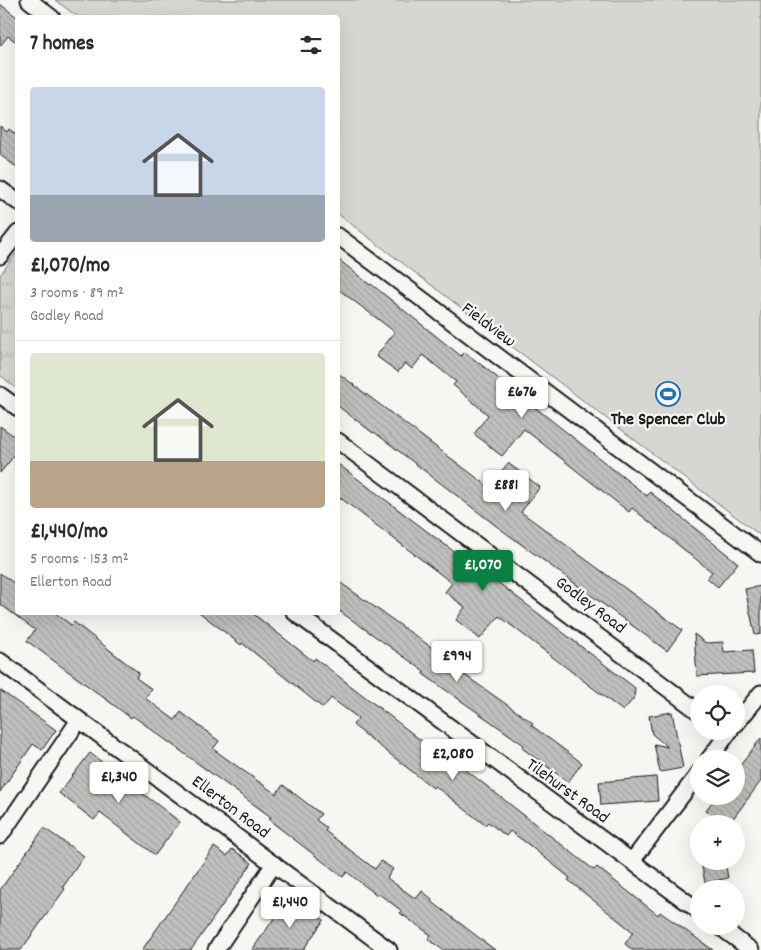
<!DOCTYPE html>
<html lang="en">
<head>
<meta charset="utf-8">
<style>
  :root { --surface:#fff; --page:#f2f2f3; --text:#2b2b33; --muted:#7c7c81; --line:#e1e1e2; --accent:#0b8043 }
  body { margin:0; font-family:Dekko,sans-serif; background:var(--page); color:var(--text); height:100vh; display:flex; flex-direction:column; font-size:19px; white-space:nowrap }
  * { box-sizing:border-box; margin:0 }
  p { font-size:16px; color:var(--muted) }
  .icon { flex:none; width:28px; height:28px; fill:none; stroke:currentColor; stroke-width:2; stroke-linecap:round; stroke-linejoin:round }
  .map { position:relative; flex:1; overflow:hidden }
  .details { position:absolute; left:15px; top:15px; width:325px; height:600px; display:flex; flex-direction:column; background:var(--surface); border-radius:5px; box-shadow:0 5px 20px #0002 }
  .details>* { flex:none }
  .tools { position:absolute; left:690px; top:685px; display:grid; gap:10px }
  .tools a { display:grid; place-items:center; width:55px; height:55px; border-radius:50%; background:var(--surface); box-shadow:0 5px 20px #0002; font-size:25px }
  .price { position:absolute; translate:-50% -42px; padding:0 11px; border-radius:5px; background:#fff; color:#222; font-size:16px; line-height:32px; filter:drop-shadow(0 1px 2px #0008) }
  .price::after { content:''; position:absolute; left:50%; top:30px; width:15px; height:11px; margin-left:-8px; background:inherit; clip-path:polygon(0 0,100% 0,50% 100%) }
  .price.on { background:var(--accent); color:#fff }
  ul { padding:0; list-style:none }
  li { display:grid; align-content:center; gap:10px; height:265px; padding:0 15px }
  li+li { border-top:1px solid var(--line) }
  li span { display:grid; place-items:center; height:155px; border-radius:5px; color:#555 }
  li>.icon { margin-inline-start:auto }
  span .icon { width:90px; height:90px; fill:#fffc; stroke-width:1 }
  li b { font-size:21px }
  h2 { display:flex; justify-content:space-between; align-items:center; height:60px; padding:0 15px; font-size:21px }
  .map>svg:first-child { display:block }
  .grass { fill:#d6d6d2; stroke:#797977 }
  .park { fill:url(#park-tufts); stroke:#797977 }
  .building { fill:url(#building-back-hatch); stroke:#1c1c1c }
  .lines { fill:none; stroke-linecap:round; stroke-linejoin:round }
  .street-casing { stroke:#1c1c1c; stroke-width:19 }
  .street { stroke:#f6f6f2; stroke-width:15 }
  .labels { text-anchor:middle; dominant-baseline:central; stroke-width:4.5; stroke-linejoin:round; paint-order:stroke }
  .street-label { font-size:18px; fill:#1c1c1c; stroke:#f6f6f2 }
  .poi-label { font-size:18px; font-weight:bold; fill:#1c1c1c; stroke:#f6f6f2 }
</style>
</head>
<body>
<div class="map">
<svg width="761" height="950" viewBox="0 0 761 950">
  <defs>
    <pattern id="park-tufts" width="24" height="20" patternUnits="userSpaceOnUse" patternTransform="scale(1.25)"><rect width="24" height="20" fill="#d6d6d2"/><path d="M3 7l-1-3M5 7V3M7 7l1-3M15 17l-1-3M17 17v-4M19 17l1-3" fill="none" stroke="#b7b7b4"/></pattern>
    <pattern id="building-back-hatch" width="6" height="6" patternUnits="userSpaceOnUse" patternTransform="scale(1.25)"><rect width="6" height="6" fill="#c0c0bd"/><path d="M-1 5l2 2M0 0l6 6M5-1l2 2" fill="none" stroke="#a4a4a2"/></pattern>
  </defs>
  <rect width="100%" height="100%" fill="#f6f6f2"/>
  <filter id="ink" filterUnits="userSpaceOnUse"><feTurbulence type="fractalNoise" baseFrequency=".02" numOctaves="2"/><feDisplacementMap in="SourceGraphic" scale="10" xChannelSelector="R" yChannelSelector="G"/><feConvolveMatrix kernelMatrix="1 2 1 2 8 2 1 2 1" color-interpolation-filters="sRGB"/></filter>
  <g filter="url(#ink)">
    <!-- grass -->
    <path class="grass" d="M55 0H761V536L338 214V18L78 17Z"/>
    <!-- park -->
    <path class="park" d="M17 252V389L0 375V275Z"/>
    <!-- building -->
    <path class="building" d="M0 4 18 18V43L8 36 0 46Z
      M0 126 7 132 9 129 18 136V168L0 155Z
      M338 259 370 285 371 284 461 356 465 352 647 496 650 492 738 563 718 587 707 578 712 572 632 508 629 512 524 429 502 456 490 447V446L474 434 488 415 453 385 456 382 423 355 412 369 405 363 398 372 376 356 395 332 338 289Z
      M338 373 489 487 508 463 540 487 521 512 682 630 667 651 495 525 374 432 373 433 338 406Z
      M0 426 18 439V451L0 473Z
      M338 464 473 566 474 564 635 688 634 698 623 711 499 616 480 639 456 620 465 607 445 592 452 583 338 496Z
      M0 573 18 586V612H54L71 625 74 622 139 673 136 678 152 689 145 698 175 720 181 712 219 741 213 749 276 794 283 785 321 814 316 820 327 828 325 831 375 869 381 861 393 869 387 878 416 899 422 891 432 899 431 901 495 950H443L428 939 431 935 400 913 402 911 379 894 378 896 347 872 343 877 269 820 271 817 133 716 131 718 115 706 27 641 35 630 0 604Z
      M338 581 441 654 439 657 533 723 531 725 582 763 568 782 522 748 524 745 423 674 424 671 338 610Z
      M761 586V634L755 635 745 589Z
      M199 612H251L313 661 315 658 449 762 452 759 594 870 597 867 658 915 660 912 713 950H632L625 944 633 932 568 880 570 878 529 845 510 831 506 836 488 822 485 825 435 786 433 788 353 725 358 718 331 698 323 708 242 643 241 645Z
      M694 634 706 643 723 642 724 652 752 650 754 673 697 676Z
      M0 690 56 730 42 750 33 744 0 792Z
      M672 712 683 768 660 772 654 744 668 747 652 734 649 716Z
      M761 738V781L729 824H725L706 810 717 796H736V771Z
      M90 753 180 822 155 855 100 813 94 820 59 793Z
      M656 777 658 801 601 805 599 782Z
      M44 828 84 856 63 887 65 889 21 950H0V890Z
      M214 847 227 856 232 849 252 863 191 950H142Z
      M701 861H725L728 878 705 883Z
      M289 897 324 920 303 950H252Z"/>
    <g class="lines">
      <defs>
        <path id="street" d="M29 0 52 18
          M0 189 18 202
          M338 236 761 554
          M0 256 18 233
          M0 395 18 408
          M338 441 699 712
          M294 612 699 911
          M0 661 389 950
          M736 724 761 693
          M709 759 730 731
          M0 836 79 720
          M632 861 699 773
          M719 926 751 950
          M216 950 274 864"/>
      </defs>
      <!-- street casing -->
      <use href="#street" class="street-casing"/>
      <!-- street -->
      <use href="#street" class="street"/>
    </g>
  </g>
  <!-- icons -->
  <defs>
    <symbol id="stadium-ring" viewBox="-11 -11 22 22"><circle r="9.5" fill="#f6f6f2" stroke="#1f6fb2" stroke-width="1.5"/><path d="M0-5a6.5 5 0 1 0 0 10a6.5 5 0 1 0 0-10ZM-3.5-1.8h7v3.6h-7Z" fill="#1f6fb2"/></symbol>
  </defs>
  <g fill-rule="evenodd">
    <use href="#stadium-ring" x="654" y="380" width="28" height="28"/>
  </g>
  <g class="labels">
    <!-- street labels -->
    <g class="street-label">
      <text transform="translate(488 326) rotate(37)">Fieldview</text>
      <text transform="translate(590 606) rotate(37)">Godley Road</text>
      <text transform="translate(567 792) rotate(36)">Tilehurst Road</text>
      <text transform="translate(230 808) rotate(37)">Ellerton Road</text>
    </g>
    <!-- poi labels -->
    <g class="poi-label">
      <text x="668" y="420">The Spencer Club</text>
    </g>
  </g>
</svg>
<div class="tools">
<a><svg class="icon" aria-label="locate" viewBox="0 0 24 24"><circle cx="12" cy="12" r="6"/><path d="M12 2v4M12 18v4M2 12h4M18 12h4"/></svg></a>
<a><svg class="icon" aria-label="layers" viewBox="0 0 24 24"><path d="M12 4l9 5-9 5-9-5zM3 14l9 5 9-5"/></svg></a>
<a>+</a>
<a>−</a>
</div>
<b class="price" style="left:522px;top:419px">£676</b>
<b class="price" style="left:506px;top:512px">£881</b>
<b class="price on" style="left:483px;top:592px">£1,070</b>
<b class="price" style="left:457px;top:683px">£994</b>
<b class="price" style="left:453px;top:781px">£2,080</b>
<b class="price" style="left:119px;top:804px">£1,340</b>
<b class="price" style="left:290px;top:929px">£1,440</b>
<section class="details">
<h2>7 homes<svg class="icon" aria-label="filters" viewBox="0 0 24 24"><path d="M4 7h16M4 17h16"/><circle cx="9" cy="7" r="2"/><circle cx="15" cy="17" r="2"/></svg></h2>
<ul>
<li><span style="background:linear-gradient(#c9d6e8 70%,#9aa5b1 0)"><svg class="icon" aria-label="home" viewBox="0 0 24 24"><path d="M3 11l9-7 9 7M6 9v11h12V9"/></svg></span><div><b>£1,070/mo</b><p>3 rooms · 89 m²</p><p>Godley Road</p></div></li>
<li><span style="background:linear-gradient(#dfe7d0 70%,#b9a48a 0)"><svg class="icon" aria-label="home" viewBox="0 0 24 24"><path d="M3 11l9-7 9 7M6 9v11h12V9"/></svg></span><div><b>£1,440/mo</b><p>5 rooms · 153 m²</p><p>Ellerton Road</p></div></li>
</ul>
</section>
</div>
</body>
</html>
